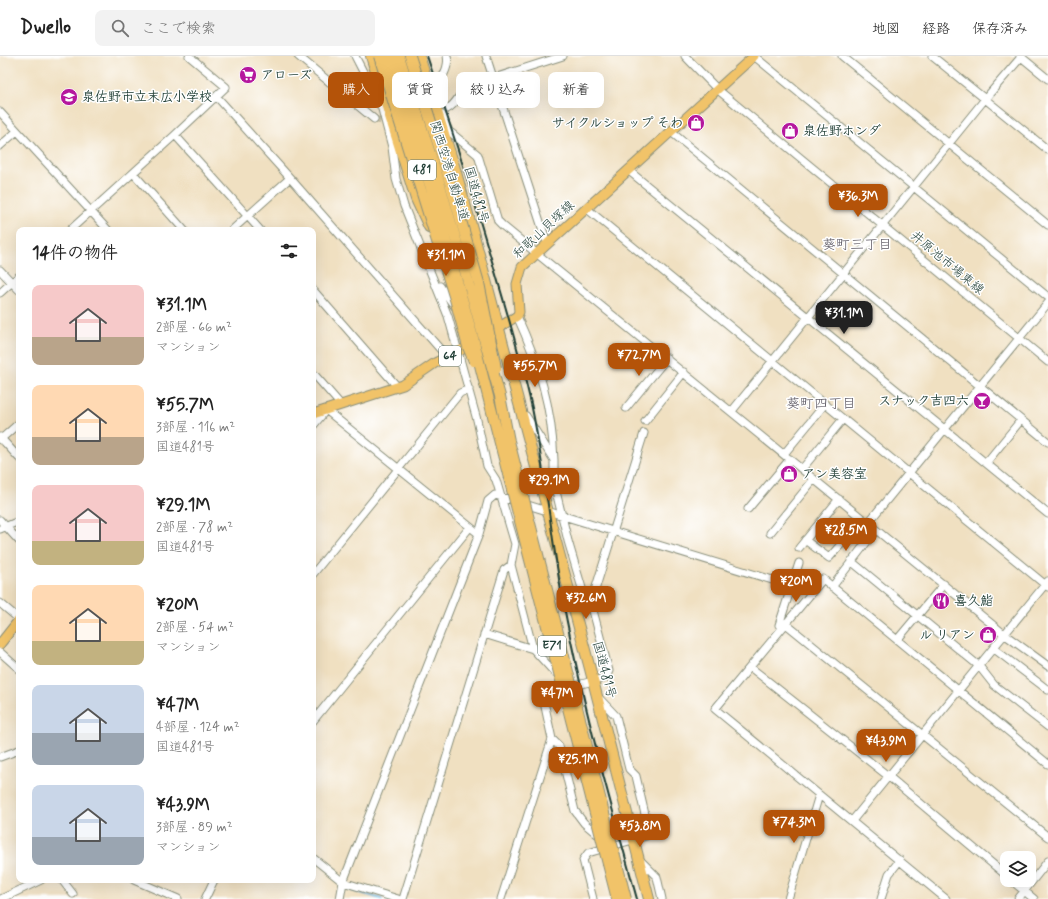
<!DOCTYPE html>
<html lang="ja">
<head>
<meta charset="utf-8">
<style>
  :root { --surface:#fff; --page:#f2f2f2; --text:#222; --muted:#767676; --line:#e0e0e0; --accent:#b45309 }
  body { margin:0; font-family:Mynerve,"Klee One",sans-serif; background:var(--page); color:var(--text); height:100vh; display:flex; flex-direction:column; font-size:15px; white-space:nowrap }
  * { box-sizing:border-box; margin:0 }
  p { font-size:13px; color:var(--muted) }
  .icon { flex:none; width:22px; height:22px; fill:none; stroke:currentColor; stroke-width:2; stroke-linecap:round; stroke-linejoin:round }
  .map { position:relative; flex:1; overflow:hidden }
  .sheet { position:absolute; left:16px; top:171px; width:300px; height:656px; display:flex; flex-direction:column; background:var(--surface); border-radius:8px; box-shadow:0 4px 16px #0002 }
  .sheet>* { flex:none }
  .top-card { position:absolute; left:328px; top:16px; width:380px; height:36px; display:flex; gap:8px }
  .controls { position:absolute; left:1000px; top:795px; display:grid; gap:8px }
  .controls a { display:grid; place-items:center; width:36px; height:36px; border-radius:8px; background:var(--surface); box-shadow:0 4px 16px #0002; font-size:20px }
  .price { position:absolute; translate:-50% -34px; padding:0 9px; border-radius:8px; background:var(--accent); color:#fff; font-size:13px; line-height:26px; filter:drop-shadow(0 1px 2px #0008) }
  .price::after { content:''; position:absolute; left:50%; top:24px; width:12px; height:9px; margin-left:-6px; background:inherit; clip-path:polygon(0 0,100% 0,50% 100%) }
  .price.selected { background:#222; color:#fff }
  ul { padding:0; list-style:none }
  li { display:flex; align-items:center; gap:12px; height:100px; padding:0 16px }
  li span { display:grid; place-items:center; flex:none; width:112px; height:80px; border-radius:8px; color:#555 }
  li>.icon { margin-inline-start:auto }
  span .icon { width:48px; height:48px; fill:#fffc; stroke-width:1 }
  li b { font-size:17px }
  h2 { display:flex; justify-content:space-between; align-items:center; height:48px; padding:0 16px; font-size:17px }
  .chip { padding:0 14px; border-radius:8px; background:var(--surface); box-shadow:0 4px 16px #0002; font-size:14px; line-height:36px }
  .chip.selected { background:var(--accent); color:#fff }
  header { display:flex; align-items:center; gap:24px; box-sizing:border-box; height:56px; padding:0 20px; background:var(--surface); border-bottom:1px solid var(--line) }
  header strong { font-size:19px }
  nav { display:flex; gap:22px; margin-inline-start:auto; font-size:14px }
  .search { width:280px; height:36px; background:var(--page); display:flex; align-items:center; gap:10px; box-sizing:border-box; padding:0 14px; border-radius:8px; color:var(--muted); font-size:15px }
  .map>svg:first-child { display:block }
  .lines { fill:none; stroke-linecap:round; stroke-linejoin:round }
  .stream { stroke:#66b5e0; stroke-width:2 }
  .minor-tunnel { stroke:#c6bfa5; stroke-width:7; stroke-dasharray:7 3.5; stroke-linecap:butt }
  .minor-casing { stroke:#888e7a; stroke-width:9 }
  .major-casing { stroke:#888e7a; stroke-width:11 }
  .highway-casing { stroke:#888e7a; stroke-width:12 }
  .minor { stroke:#fff; stroke-width:7 }
  .major { stroke:#f1c369; stroke-width:9 }
  .highway { stroke:#f1c369; stroke-width:10 }
  .rail { stroke:#1f3d34; stroke-width:2 }
  .highway-bridge-casing { stroke:#888e7a; stroke-width:12; stroke-linecap:butt }
  .highway-bridge { stroke:#f1c369; stroke-width:10 }
  .labels { text-anchor:middle; dominant-baseline:central; stroke-width:3; stroke-linejoin:round; paint-order:stroke }
  .shield { fill:#fff; stroke:#627771; stroke-width:1 }
  .shield-label { font-size:12px; font-weight:bold; fill:#1f3d34 }
  .poi-label { font-size:13px; font-weight:bold; fill:#1f3d34; stroke:#fff; text-anchor:start }
  .street-label { font-size:13px; fill:#1f3d34; stroke:#fff }
  .neighbourhood-label { font-size:14px; fill:#5e5a64; stroke:#fff }
</style>
</head>
<body>
<header>
<strong>Dwello</strong>
<div class="search"><svg class="icon" aria-label="search" viewBox="0 0 24 24"><circle cx="10" cy="10" r="6"/><path d="M15 15l6 6"/></svg>ここで検索</div>
<nav><a>地図</a><a>経路</a><a>保存済み</a></nav>
</header>
<div class="map">
<svg width="1048" height="843" viewBox="0 0 1048 843">
  <rect width="100%" height="100%" fill="#fff"/>
  <filter id="ink" filterUnits="userSpaceOnUse"><feTurbulence type="fractalNoise" baseFrequency=".025" numOctaves="2"/><feDisplacementMap in="SourceGraphic" scale="8" xChannelSelector="R" yChannelSelector="G"/><feConvolveMatrix kernelMatrix="1 2 1 2 8 2 1 2 1" color-interpolation-filters="sRGB"/></filter>
  <filter id="wash" filterUnits="userSpaceOnUse"><feTurbulence type="fractalNoise" baseFrequency=".012" numOctaves="4" result="noise"/><feDisplacementMap in="SourceGraphic" scale="16" xChannelSelector="R" yChannelSelector="G"/><feGaussianBlur stdDeviation="0.9" result="paint"/><feColorMatrix in="noise" values="0 0 0 0 0 0 0 0 0 0 0 0 0 0 0 0 0 1.4 0 .05"/><feComposite in="paint" operator="in"/></filter>
  <g filter="url(#wash)">
    <rect width="100%" height="100%" fill="#f0e0c1"/>
    <g class="lines">
      <!-- stream -->
      <path class="stream" d="M345 832 382 843"/>
    </g>
  </g>
  <g filter="url(#ink)">
    <g class="lines">
      <!-- minor-tunnel -->
      <path class="minor-tunnel" d="M374 63 391 68"/>
      <defs>
        <path id="minor" d="M189 0 226 31 175 79 260 174
          M298 0 374 63
          M355 0 382 53 392 91 396 123 404 150 448 260 477 364 487 410 496 424 515 488 511 509 533 593 554 616
          M486 0 547 187
          M685 0 717 33 1048 306
          M754 0 1048 241
          M842 0 1048 169
          M932 0 1048 94
          M1020 0 1048 23
          M217 41 290 122
          M437 46C432 30 451 16 447 0
          M447 53C458 48 459 35 469 30L563 0
          M0 56 108 174
          M442 59 449 75 478 99 498 165 503 170 1004 578 1048 610
          M670 75 1048 386
          M175 79 133 117 184 174
          M0 90 17 75
          M628 114 1048 458
          M586 152 1048 531
          M70 174 133 117
          M232 174 290 122 447 301
          M0 214 19 234
          M440 230 455 251
          M313 234 395 328 396 331
          M0 237 19 220
          M517 260C539 308 552 351 554 404
          M313 317 341 349
          M626 352 667 302
          M732 355 985 43 1022 0
          M526 360 554 404V427L568 485 584 539 591 547
          M645 365 684 316
          M313 370 326 354 479 478
          M0 381 19 402
          M0 384 19 367
          M784 398 825 348
          M986 407 1021 364
          M802 413 843 363
          M748 453 790 403
          M0 464 19 485
          M868 467 1048 247
          M0 473 19 465
          M770 477 814 423
          M805 484 829 502 863 463
          M799 492 839 443
          M851 505 979 610 994 629 1048 671
          M313 518 460 337 469 333
          M832 531 876 474
          M0 547 19 563
          M781 565 786 568 1048 781
          M779 569 799 507
          M484 578 533 593
          M897 584 944 528
          M993 592 1048 634
          M0 596 19 613
          M750 611 888 720 1007 820
          M313 665 470 471
          M0 701 19 694
          M852 765 1048 525
          M597 778 584 767 575 755 559 690 552 683 544 646 546 637 605 622 609 615 591 547 644 377
          M313 802 343 826 398 843
          M640 804 657 821 662 843
          M62 824 73 838
          M134 824 178 843
          M1011 824 1034 843
          M1 843 41 824
          M205 843 214 824
          M340 843 343 826 479 478 488 445 495 439 792 530
          M403 843 504 514 511 509
          M501 843 552 683
          M593 843 583 804 588 797 646 780 647 767 636 720 629 713 616 660 598 641
          M788 843 819 739
          M881 843 889 818 900 804
          M946 843 715 653 823 523 1048 708
          M1018 843 1048 805"/>
        <path id="major" d="M313 358 403 329 435 307 471 289 517 260 519 256 517 228 522 211 754 0
          M0 588 19 564"/>
        <path id="highway" d="M371 0 416 143 429 171
          M404 0 424 63
          M419 0 453 106 473 176 589 609 649 843"/>
      </defs>
      <!-- minor casing -->
      <use href="#minor" class="minor-casing"/>
      <!-- major casing -->
      <use href="#major" class="major-casing"/>
      <!-- highway casing -->
      <use href="#highway" class="highway-casing"/>
      <!-- minor -->
      <use href="#minor" class="minor"/>
      <!-- major -->
      <use href="#major" class="major"/>
      <!-- highway -->
      <use href="#highway" class="highway"/>
      <!-- rail -->
      <path class="rail" d="M427 0C449 64 469 127 488 192 504 245 520 298 532 352 544 410 550 470 560 529 579 635 608 739 637 843"/>
      <defs>
        <path id="highway-bridge" d="M379 0 455 243 468 291 474 305
          M389 0 430 129 472 278 617 843
          M399 0 437 119 465 215 500 340 509 385 626 843
          M410 0 446 113 479 227 496 312"/>
      </defs>
      <!-- highway-bridge casing -->
      <use href="#highway-bridge" class="highway-bridge-casing"/>
      <!-- highway-bridge -->
      <use href="#highway-bridge" class="highway-bridge"/>
    </g>
  </g>
  <!-- icons -->
  <defs>
    <symbol id="supermarket-disc" viewBox="-11 -11 22 22"><circle r="9.5" fill="#b5179e" stroke="#fff"/><path d="M-6-5.5h2.5l.6 2H6L4.5 2H-2.5L-4.4-4H-6ZM-1.5 3.2a1.3 1.3 0 1 0 .1 0ZM3 3.2a1.3 1.3 0 1 0 .1 0Z" fill="#fff"/></symbol>
    <symbol id="school-disc" viewBox="-11 -11 22 22"><circle r="9.5" fill="#b5179e" stroke="#fff"/><path d="M0-5L7-2L0 1L-7-2ZM-4 1L0 2.5L4 1V4Q0 6-4 4Z" fill="#fff"/></symbol>
    <symbol id="shop-disc" viewBox="-11 -11 22 22"><circle r="9.5" fill="#b5179e" stroke="#fff"/><path d="M-5-2.5h2.3a2.7 3.5 0 0 1 5.4 0H5L5.5 6h-11ZM-1.5-2.5h3a1.5 2.3 0 0 0-3 0Z" fill="#fff"/></symbol>
    <symbol id="bar-disc" viewBox="-11 -11 22 22"><circle r="9.5" fill="#b5179e" stroke="#fff"/><path d="M-6-5H6L.8 .8V4.5H3.5V6h-7V4.5H-.8V.8Z" fill="#fff"/></symbol>
    <symbol id="restaurant-disc" viewBox="-11 -11 22 22"><circle r="9.5" fill="#b5179e" stroke="#fff"/><path d="M-5-6h1v4h1v-4h1v4h1v-4h1v5L-1.5 .5V6h-2V.5L-5-1ZM5-6V6H3V1.5H1.5Q1.5-4 5-6Z" fill="#fff"/></symbol>
  </defs>
  <g fill-rule="evenodd">
    <use href="#supermarket-disc" x="238" y="9" width="20" height="20"/>
    <use href="#school-disc" x="59" y="31" width="20" height="20"/>
    <use href="#shop-disc" x="686" y="57" width="20" height="20"/>
    <use href="#shop-disc" x="780" y="65" width="20" height="20"/>
    <use href="#bar-disc" x="972" y="335" width="20" height="20"/>
    <use href="#shop-disc" x="779" y="408" width="20" height="20"/>
    <use href="#restaurant-disc" x="931" y="535" width="20" height="20"/>
    <use href="#shop-disc" x="978" y="569" width="20" height="20"/>
  </g>
  <g class="labels">
    <!-- shield labels -->
    <g class="shield">
      <rect x="408" y="104" width="28" height="20" rx="3"/>
      <rect x="439" y="290" width="22" height="20" rx="3"/>
      <rect x="538" y="580" width="28" height="20" rx="3"/>
    </g>
    <g class="shield-label">
      <text x="422" y="114">481</text>
      <text x="450" y="300">64</text>
      <text x="552" y="590">E71</text>
    </g>
    <!-- poi labels -->
    <g class="poi-label">
      <text x="261" y="19">アローズ</text>
      <text x="82" y="41">泉佐野市立末広小学校</text>
      <text x="683" y="67" text-anchor="end">サイクルショップ そわ</text>
      <text x="803" y="75">泉佐野ホンダ</text>
      <text x="969" y="345" text-anchor="end">スナック吉四六</text>
      <text x="802" y="418">アン美容室</text>
      <text x="954" y="545">喜久鮨</text>
      <text x="975" y="579" text-anchor="end">ル リアン</text>
    </g>
    <!-- street labels -->
    <g class="street-label">
      <text transform="translate(449 115) rotate(73)">関西空港自動車道</text>
      <text transform="translate(476 139) rotate(74)">国道481号</text>
      <text transform="translate(544 174) rotate(-43)">和歌山貝塚線</text>
      <text transform="translate(947 207) rotate(40)">井原池市場東線</text>
      <text transform="translate(604 614) rotate(75)">国道481号</text>
    </g>
    <!-- neighbourhood labels -->
    <g class="neighbourhood-label">
      <text x="857" y="189">葵町三丁目</text>
      <text x="821" y="348">葵町四丁目</text>
    </g>
  </g>
</svg>
<div class="controls">
<a><svg class="icon" aria-label="layers" viewBox="0 0 24 24"><path d="M12 4l9 5-9 5-9-5zM3 14l9 5 9-5"/></svg></a>
</div>
<b class="price" style="left:858px;top:162px">¥36.3M</b>
<b class="price" style="left:446px;top:221px">¥31.1M</b>
<b class="price selected" style="left:844px;top:279px">¥31.1M</b>
<b class="price" style="left:639px;top:321px">¥72.7M</b>
<b class="price" style="left:535px;top:332px">¥55.7M</b>
<b class="price" style="left:549px;top:446px">¥29.1M</b>
<b class="price" style="left:846px;top:496px">¥28.5M</b>
<b class="price" style="left:796px;top:547px">¥20M</b>
<b class="price" style="left:586px;top:564px">¥32.6M</b>
<b class="price" style="left:557px;top:659px">¥47M</b>
<b class="price" style="left:886px;top:707px">¥43.9M</b>
<b class="price" style="left:578px;top:725px">¥25.1M</b>
<b class="price" style="left:794px;top:788px">¥74.3M</b>
<b class="price" style="left:640px;top:792px">¥53.8M</b>
<div class="top-card">
<a class="chip selected">購入</a>
<a class="chip">賃貸</a>
<a class="chip">絞り込み</a>
<a class="chip">新着</a>
</div>
<section class="sheet">
<h2>14件の物件<svg class="icon" aria-label="filters" viewBox="0 0 24 24"><path d="M4 7h16M4 17h16"/><circle cx="9" cy="7" r="2"/><circle cx="15" cy="17" r="2"/></svg></h2>
<ul>
<li><span style="background:linear-gradient(#f6c9c9 65%,#b9a48a 0)"><svg class="icon" aria-label="home" viewBox="0 0 24 24"><path d="M3 11l9-7 9 7M6 9v11h12V9"/></svg></span><div><b>¥31.1M</b><p>2部屋 · 66 m²</p><p>マンション</p></div></li>
<li><span style="background:linear-gradient(#ffd9b3 65%,#b9a48a 0)"><svg class="icon" aria-label="home" viewBox="0 0 24 24"><path d="M3 11l9-7 9 7M6 9v11h12V9"/></svg></span><div><b>¥55.7M</b><p>3部屋 · 116 m²</p><p>国道481号</p></div></li>
<li><span style="background:linear-gradient(#f6c9c9 70%,#c2b280 0)"><svg class="icon" aria-label="home" viewBox="0 0 24 24"><path d="M3 11l9-7 9 7M6 9v11h12V9"/></svg></span><div><b>¥29.1M</b><p>2部屋 · 78 m²</p><p>国道481号</p></div></li>
<li><span style="background:linear-gradient(#ffd9b3 70%,#c2b280 0)"><svg class="icon" aria-label="home" viewBox="0 0 24 24"><path d="M3 11l9-7 9 7M6 9v11h12V9"/></svg></span><div><b>¥20M</b><p>2部屋 · 54 m²</p><p>マンション</p></div></li>
<li><span style="background:linear-gradient(#c9d6e8 60%,#9aa5b1 0)"><svg class="icon" aria-label="home" viewBox="0 0 24 24"><path d="M3 11l9-7 9 7M6 9v11h12V9"/></svg></span><div><b>¥47M</b><p>4部屋 · 124 m²</p><p>国道481号</p></div></li>
<li><span style="background:linear-gradient(#c9d6e8 65%,#9aa5b1 0)"><svg class="icon" aria-label="home" viewBox="0 0 24 24"><path d="M3 11l9-7 9 7M6 9v11h12V9"/></svg></span><div><b>¥43.9M</b><p>3部屋 · 89 m²</p><p>マンション</p></div></li>
</ul>
</section>
</div>
</body>
</html>
